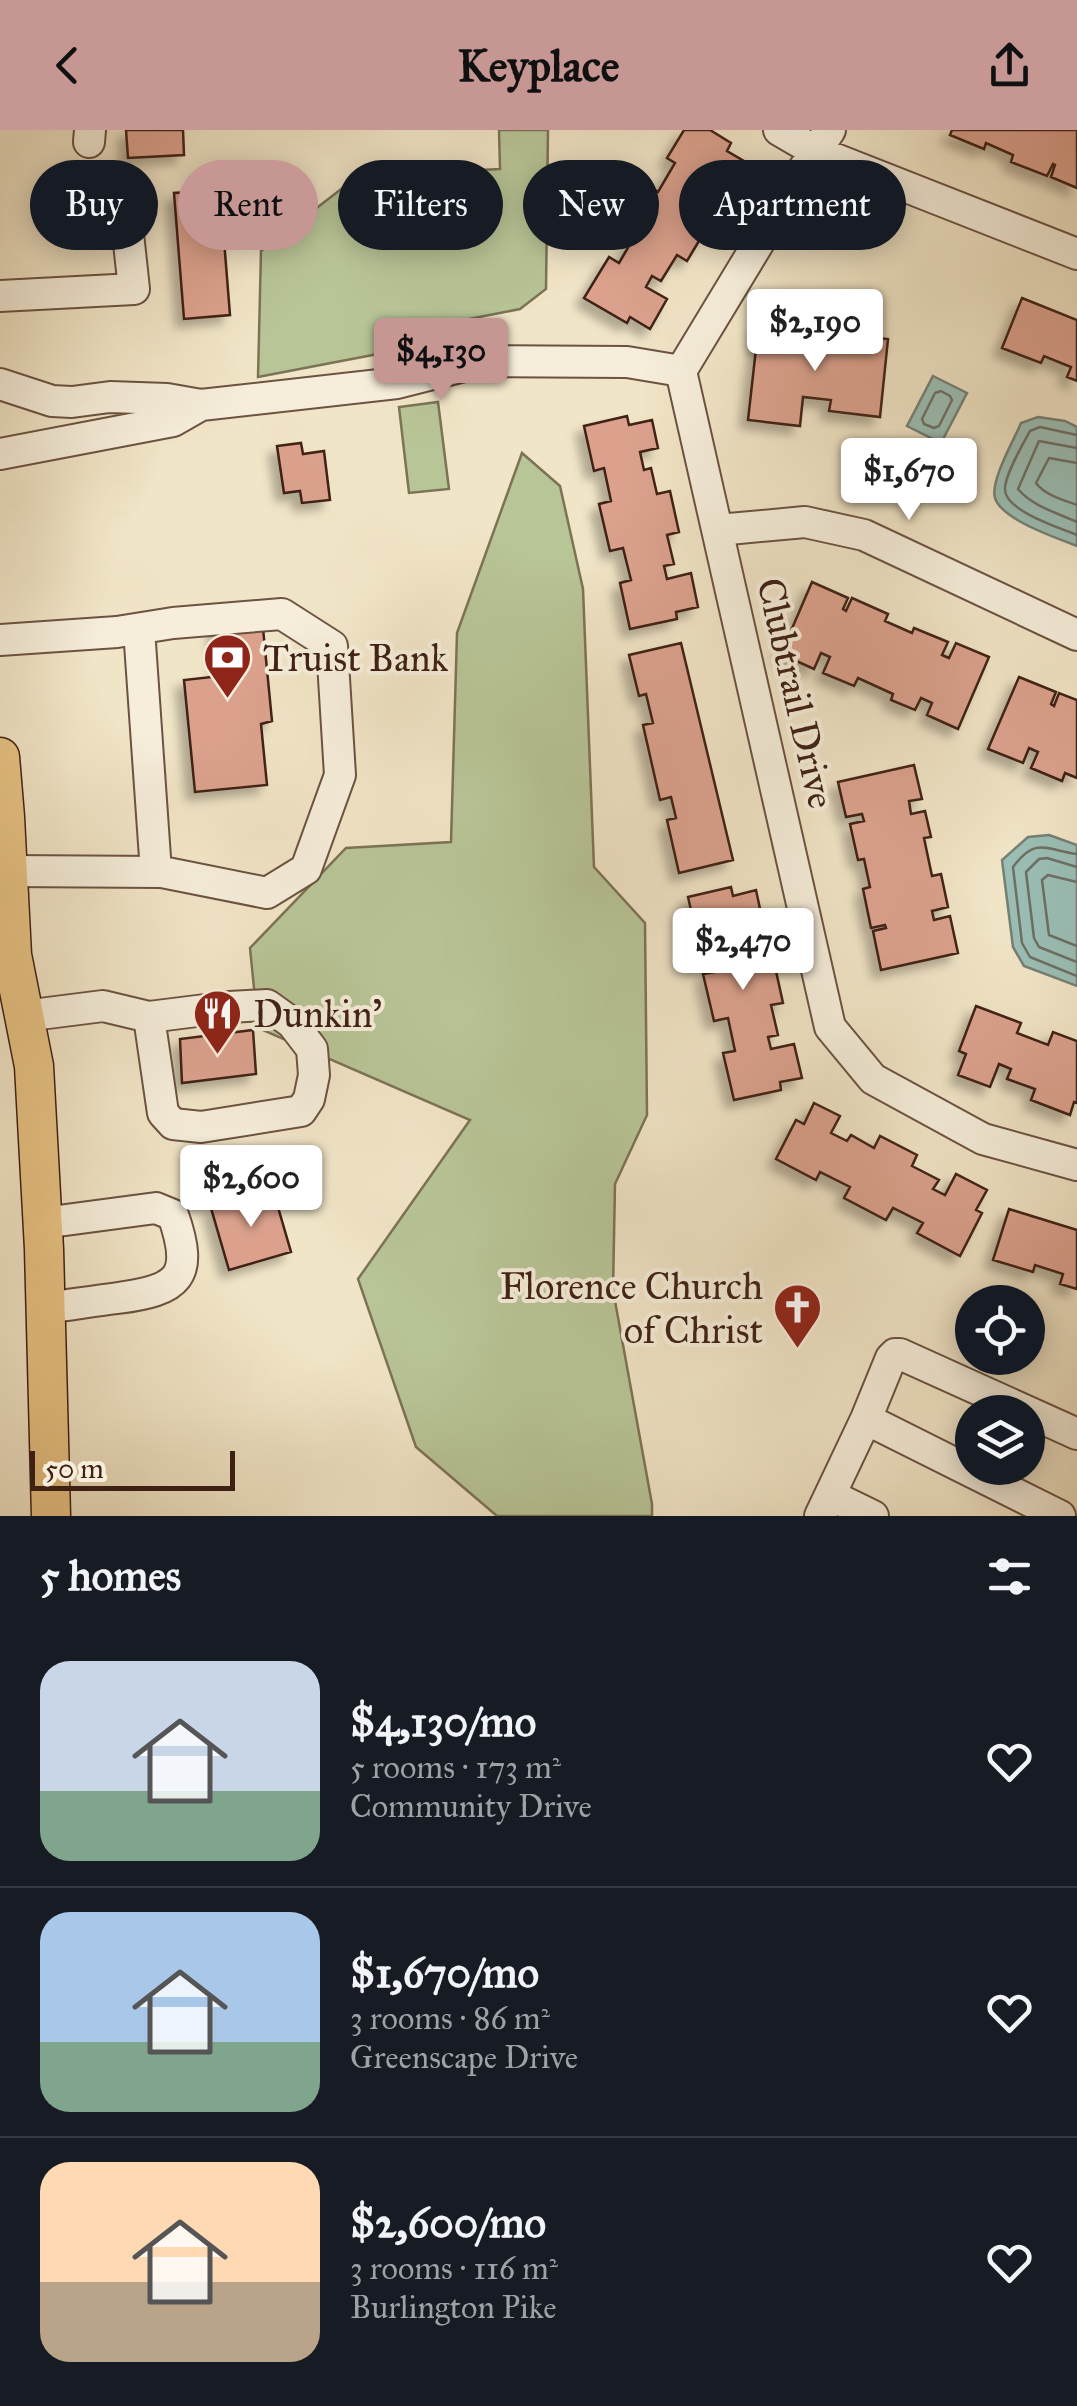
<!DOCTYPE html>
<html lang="en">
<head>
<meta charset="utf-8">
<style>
  :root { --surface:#171b24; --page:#20242c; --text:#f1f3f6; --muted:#9ea1a6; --line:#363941; --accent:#c59692 }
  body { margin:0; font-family:"IM FELL Great Primer",serif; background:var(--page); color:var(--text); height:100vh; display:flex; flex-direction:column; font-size:38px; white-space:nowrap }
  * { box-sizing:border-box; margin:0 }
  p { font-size:32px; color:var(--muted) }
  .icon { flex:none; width:55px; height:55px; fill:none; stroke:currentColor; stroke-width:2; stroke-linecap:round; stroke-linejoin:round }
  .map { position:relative; height:1386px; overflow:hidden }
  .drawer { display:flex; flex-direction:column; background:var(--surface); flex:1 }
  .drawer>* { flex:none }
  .hud { position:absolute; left:30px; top:30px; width:1018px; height:90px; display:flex; gap:20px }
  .tools { position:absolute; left:955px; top:1155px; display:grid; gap:20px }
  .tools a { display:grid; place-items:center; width:90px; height:90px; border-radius:50%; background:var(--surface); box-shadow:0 5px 25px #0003; font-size:50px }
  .scale { position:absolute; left:30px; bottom:25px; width:205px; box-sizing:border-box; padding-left:10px; border:5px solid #3f2114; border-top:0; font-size:28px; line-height:35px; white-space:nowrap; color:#3f2114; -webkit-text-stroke:8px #f6eedb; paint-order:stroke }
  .price { position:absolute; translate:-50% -85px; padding:0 22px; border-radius:10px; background:#fff; color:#222; font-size:32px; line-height:65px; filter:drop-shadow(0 2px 5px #0008) }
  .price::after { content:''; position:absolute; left:50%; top:60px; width:30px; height:22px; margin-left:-15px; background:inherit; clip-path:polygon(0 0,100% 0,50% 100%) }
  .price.current { background:var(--accent); color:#111 }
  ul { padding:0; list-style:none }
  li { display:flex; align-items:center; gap:30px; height:250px; padding:0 40px }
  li+li { border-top:2px solid var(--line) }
  li span { display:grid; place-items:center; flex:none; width:280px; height:200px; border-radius:30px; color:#555 }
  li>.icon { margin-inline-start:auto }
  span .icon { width:120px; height:120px; fill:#fffc; stroke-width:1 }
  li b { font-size:42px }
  h2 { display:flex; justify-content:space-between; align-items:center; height:120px; padding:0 40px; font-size:42px }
  .tag { padding:0 35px; border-radius:45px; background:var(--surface); box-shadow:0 5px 25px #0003; font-size:35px; line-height:90px }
  .tag.current { background:var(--accent); color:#111 }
  header { display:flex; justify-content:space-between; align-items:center; height:130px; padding:0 40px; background:var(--accent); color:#111; font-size:45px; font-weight:700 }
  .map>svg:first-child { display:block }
  .green { fill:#b8c597; stroke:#7c7356; stroke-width:2.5 }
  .water { fill:#9bbfb6; stroke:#768075; stroke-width:2.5 }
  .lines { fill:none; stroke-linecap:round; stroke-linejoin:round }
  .shore { stroke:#6d7065; stroke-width:2.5 }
  .building { fill:#dba18d; stroke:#3f2114; stroke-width:2.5; filter:url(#shadow) }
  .minor-casing { stroke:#6c5241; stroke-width:34 }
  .major-casing { stroke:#3f2114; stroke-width:41 }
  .minor { stroke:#f6eedb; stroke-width:30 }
  .major { stroke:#e8c284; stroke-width:38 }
  .labels { text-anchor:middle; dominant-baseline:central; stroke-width:8; stroke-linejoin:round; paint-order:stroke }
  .poi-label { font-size:38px; fill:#3f2114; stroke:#f6eedb; text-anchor:start }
  .street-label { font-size:38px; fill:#3f2114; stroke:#f6eedb }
</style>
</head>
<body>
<header><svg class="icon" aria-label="back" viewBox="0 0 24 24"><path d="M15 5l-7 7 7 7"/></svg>Keyplace<svg class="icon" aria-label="share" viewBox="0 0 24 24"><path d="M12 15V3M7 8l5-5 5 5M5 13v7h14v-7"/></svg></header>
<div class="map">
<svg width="1077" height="1386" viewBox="0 0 1077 1386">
  <defs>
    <filter id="shadow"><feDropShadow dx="-8" dy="8" stdDeviation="5" flood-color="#0004"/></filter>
  </defs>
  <rect width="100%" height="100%" fill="#f1e5c7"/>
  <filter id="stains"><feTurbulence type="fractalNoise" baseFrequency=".002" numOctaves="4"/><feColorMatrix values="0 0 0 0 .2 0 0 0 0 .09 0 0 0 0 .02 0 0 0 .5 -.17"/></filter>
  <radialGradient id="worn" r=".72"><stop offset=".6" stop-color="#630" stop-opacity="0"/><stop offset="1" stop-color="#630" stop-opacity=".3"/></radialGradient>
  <!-- green -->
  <path class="green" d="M499 0H548L546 159 520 179 418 199 383 223 258 247 261 121 358 46 500 39Z
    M438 272 449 359 409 363 399 277Z
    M522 323 560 356 583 459 594 737 645 793 647 985 615 1054 613 1160 652 1374V1386H497L416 1317 358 1149 470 990 258 898 250 818 346 718 451 712 457 503Z"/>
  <!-- water -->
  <path class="water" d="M933 246 967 263 941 313 907 296Z
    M1038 287 1065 291 1077 297V416C1057 408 1002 390 995 368 990 351 1014 310 1021 293Z
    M1049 705 1077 715V856L1024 836 1013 817 1002 730 1028 707Z"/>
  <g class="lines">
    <!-- shore -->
    <path class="shore" d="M941 261 950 266 952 270 939 296 934 298 924 294 922 289 935 263Z
      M1077 305 1040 297 1030 301C1023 314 1004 346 1005 360 1006 381 1060 398 1077 405
      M1077 318 1039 311 1018 359C1032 376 1057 383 1077 392
      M1077 333 1049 328 1036 353C1045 365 1063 370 1077 375
      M1077 724C1046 720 1036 706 1013 737L1022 813 1030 827 1077 846
      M1077 737 1047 728 1039 729 1026 742 1034 808 1039 817 1077 832
      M1077 752 1048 745 1042 750 1049 805 1077 816"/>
  </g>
  <!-- building -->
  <path class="building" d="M126 0H183L184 25 128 28Z
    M684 0H710L731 13 727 21 749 34 735 58 713 46 704 62 710 66 696 89 708 96 687 131 677 125 661 151 652 146 646 157 667 169 650 199 630 187 627 193 584 168 609 127 619 133 636 104 623 97 648 55 658 62 675 33 667 28Z
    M952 0H1077V58L1051 47 1055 35 1053 34 1047 46 1011 32 1013 25 986 13 984 19 950 5Z
    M220 60 230 185 184 189 174 63Z
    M1022 168 1077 190V251L1067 247 1071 237 1044 226 1041 233 1002 218Z
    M759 192 810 198 809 207 840 211 841 204 888 209 880 287 829 281 831 270 803 267 800 296 748 290Z
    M627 286 629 295 652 290 658 318 640 322 644 340 651 338 657 364 670 361 679 402 667 405 674 434 664 436 667 449 691 443 698 477 676 482 677 489 630 499 620 453 631 450 623 418 610 421 599 374 611 371 604 338 594 341 584 296Z
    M301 313 303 324 324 321 330 370 302 373 300 361 284 363 277 316Z
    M812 452 848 468 843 479 846 481 852 468 888 484 885 491 912 503 914 498 948 512 942 525 949 528 956 513 989 527 958 599 927 585 932 573 921 568 915 580 891 570 893 564 858 548 854 556 823 543 830 527 821 523 814 539 781 524Z
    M262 488 272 591 261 594 267 655 195 662 184 550 221 546 216 493Z
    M681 513 733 730 679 743 667 690 676 688 671 667 660 670 643 595 653 593 646 564 639 566 629 525Z
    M1019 547 1056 562 1051 574 1054 576 1059 563 1077 570V648L1065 643 1062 651 1031 638 1038 622 1029 618 1023 633 988 619Z
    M914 635 922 669 909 671 911 684 925 681 931 707 924 708 932 746 941 744 948 777 932 781 934 790 950 786 958 823 881 840 873 801 886 798 885 795 871 798 863 759 870 757 864 729 858 730 850 694 864 691 862 684 846 687 838 652Z
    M731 757 733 766 756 760 762 788 744 793 748 810 755 809 761 835 774 832 783 873 771 875 778 905 768 907 771 919 794 914 802 948 780 952 781 960 734 970 723 923 735 921 728 888 714 891 703 844 715 842 707 809 698 811 688 767Z
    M976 876 1021 893 1017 903 1048 915 1053 902 1077 911V973L1074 972 1070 985 1031 970 1035 959 1007 949 1011 939 999 934 990 957 958 945 966 924 959 921Z
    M253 900 256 944 182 953 180 909Z
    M814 973 840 986 831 1003 847 1011 851 1005 874 1018 880 1006 917 1025 912 1036 939 1050 933 1059 945 1065 956 1044 987 1060 976 1080 982 1083 960 1126 917 1103 923 1093 893 1078 886 1090 844 1068 850 1057 820 1042 816 1050 776 1029 796 990 804 994Z
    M273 1060 291 1122 229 1140 211 1078Z
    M1009 1079 1077 1100V1159L1060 1154 1063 1144 1035 1135 1033 1142 993 1130Z"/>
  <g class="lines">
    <defs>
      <path id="minor" d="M779 0 815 21 1077 124
        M830 0 799 46 681 241 830 897 873 949 983 1009 1077 1035
        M89 12 90 0
        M0 166 134 159 128 104
        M0 254 52 271 72 272 110 267 167 269 201 275 397 253 484 231 627 232 681 241
        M0 324 173 291 201 275
        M718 400 805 392 864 405 1077 505
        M139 499 156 742
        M0 510 117 502 173 493 282 484 332 516 340 645 306 739 267 763 162 742 8 741
        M24 886 103 876 149 887 163 983 173 994 201 997 301 981 309 969 314 945 312 919 292 893 267 875 229 877 149 887
        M43 1093 156 1078 173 1085C195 1148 178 1160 118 1168 94 1171 69 1175 45 1178
        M866 1289 891 1228 895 1224H900L1077 1304
        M830 1365 873 1386
        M820 1386 866 1289 1060 1386"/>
      <path id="major" d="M0 627 5 687 12 825 34 936 44 1119 51 1386"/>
    </defs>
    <!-- minor casing -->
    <use href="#minor" class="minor-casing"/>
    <!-- major casing -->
    <use href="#major" class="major-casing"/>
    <!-- minor -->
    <use href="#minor" class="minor"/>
    <!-- major -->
    <use href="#major" class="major"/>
  </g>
  <!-- icons -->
  <defs>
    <symbol id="bank-pin" viewBox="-11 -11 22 30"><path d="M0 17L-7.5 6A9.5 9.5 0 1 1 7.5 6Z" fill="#8f2418" stroke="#f6eedb"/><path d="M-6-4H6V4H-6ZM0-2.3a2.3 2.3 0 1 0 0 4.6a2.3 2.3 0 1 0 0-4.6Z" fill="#fff"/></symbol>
    <symbol id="restaurant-pin" viewBox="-11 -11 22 30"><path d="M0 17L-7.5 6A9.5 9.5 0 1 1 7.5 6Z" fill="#8f2418" stroke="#f6eedb"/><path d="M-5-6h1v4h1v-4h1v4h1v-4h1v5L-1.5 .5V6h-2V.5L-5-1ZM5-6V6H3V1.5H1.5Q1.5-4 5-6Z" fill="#fff"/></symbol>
    <symbol id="church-pin" viewBox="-11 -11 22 30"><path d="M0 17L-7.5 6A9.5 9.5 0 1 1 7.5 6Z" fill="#8f2418" stroke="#f6eedb"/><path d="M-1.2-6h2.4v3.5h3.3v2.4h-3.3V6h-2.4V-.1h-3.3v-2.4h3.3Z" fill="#fff"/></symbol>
  </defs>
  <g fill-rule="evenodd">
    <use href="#bank-pin" x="200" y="500" width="55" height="75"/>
    <use href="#restaurant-pin" x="190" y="856" width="55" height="75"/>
    <use href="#church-pin" x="770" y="1150" width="55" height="75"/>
  </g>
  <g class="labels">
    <!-- poi labels -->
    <g class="poi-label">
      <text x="263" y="528">Truist Bank</text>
      <text x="253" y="884">Dunkin'</text>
      <text x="763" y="1156" text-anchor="end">Florence Church<tspan x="763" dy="44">of Christ</tspan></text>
    </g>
    <!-- street labels -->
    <g class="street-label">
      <text transform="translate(796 563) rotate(77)">Clubtrail Drive</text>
    </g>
  </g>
  <rect width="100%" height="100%" filter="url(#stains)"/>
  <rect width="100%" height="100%" fill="url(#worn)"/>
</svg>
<div class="tools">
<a><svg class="icon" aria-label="locate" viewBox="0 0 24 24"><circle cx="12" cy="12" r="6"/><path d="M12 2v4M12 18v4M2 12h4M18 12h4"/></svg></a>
<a><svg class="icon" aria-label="layers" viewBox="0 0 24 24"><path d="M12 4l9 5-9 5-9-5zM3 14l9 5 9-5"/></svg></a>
</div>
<div class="scale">50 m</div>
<b class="price" style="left:815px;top:244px">$2,190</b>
<b class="price current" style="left:441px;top:273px">$4,130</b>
<b class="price" style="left:909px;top:393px">$1,670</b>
<b class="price" style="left:743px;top:863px">$2,470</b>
<b class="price" style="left:251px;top:1100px">$2,600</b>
<div class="hud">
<a class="tag">Buy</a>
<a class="tag current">Rent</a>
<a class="tag">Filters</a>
<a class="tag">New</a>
<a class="tag">Apartment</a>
</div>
</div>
<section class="drawer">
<h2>5 homes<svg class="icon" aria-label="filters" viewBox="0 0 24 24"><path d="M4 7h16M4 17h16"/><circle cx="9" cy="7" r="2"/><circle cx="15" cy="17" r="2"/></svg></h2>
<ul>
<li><span style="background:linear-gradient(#c9d6e8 65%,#7fa58c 0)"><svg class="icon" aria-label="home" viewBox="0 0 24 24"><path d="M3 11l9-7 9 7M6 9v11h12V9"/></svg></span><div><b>$4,130/mo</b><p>5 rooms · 173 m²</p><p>Community Drive</p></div><svg class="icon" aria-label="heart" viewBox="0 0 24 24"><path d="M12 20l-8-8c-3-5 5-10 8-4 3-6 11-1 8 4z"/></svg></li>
<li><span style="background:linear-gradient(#a9c7e8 65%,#7fa58c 0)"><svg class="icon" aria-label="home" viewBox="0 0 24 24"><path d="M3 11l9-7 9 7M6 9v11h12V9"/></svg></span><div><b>$1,670/mo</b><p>3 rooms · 86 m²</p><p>Greenscape Drive</p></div><svg class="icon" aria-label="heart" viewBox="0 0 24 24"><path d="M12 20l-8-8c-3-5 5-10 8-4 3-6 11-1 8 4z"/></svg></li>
<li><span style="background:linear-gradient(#ffd9b3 60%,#b9a48a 0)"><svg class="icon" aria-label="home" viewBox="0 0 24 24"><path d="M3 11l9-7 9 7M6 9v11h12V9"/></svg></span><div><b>$2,600/mo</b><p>3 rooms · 116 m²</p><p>Burlington Pike</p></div><svg class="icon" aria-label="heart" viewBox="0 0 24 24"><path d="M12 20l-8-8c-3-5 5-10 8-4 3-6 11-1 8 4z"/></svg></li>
</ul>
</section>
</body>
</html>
